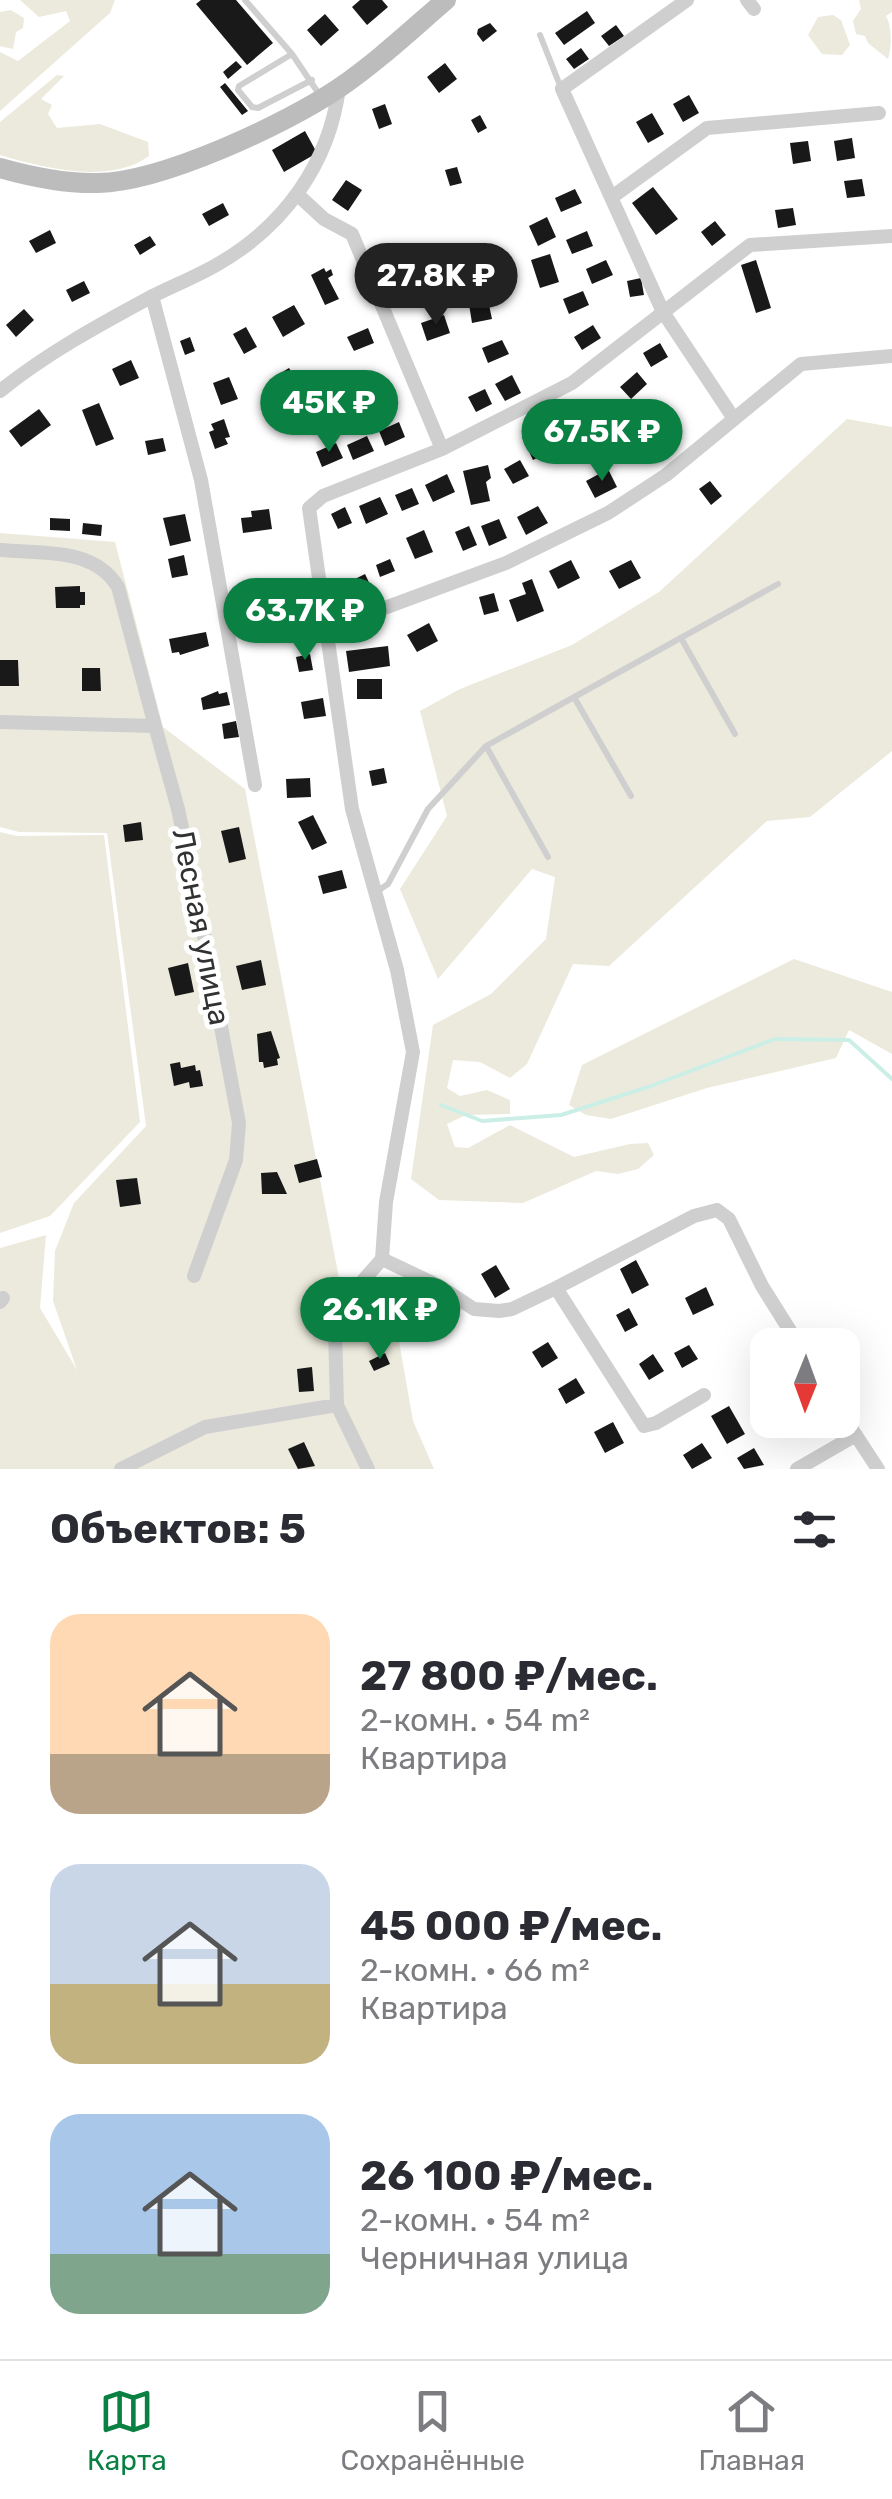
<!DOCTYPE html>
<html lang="ru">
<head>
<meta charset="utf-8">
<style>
  :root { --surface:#fff; --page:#f7f7f7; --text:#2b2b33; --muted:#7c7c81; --line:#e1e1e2; --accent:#0b8043 }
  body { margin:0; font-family:Rubik,sans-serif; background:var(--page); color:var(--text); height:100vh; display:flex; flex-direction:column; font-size:38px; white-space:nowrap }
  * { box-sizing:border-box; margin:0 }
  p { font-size:32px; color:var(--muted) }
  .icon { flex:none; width:55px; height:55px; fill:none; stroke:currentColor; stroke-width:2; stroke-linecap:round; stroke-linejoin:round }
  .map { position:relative; height:1469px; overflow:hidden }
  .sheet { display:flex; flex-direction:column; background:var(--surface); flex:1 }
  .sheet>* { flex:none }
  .needle { width:65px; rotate:181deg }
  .fabs { position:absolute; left:750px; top:1328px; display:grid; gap:20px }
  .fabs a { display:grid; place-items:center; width:110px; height:110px; border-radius:20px; background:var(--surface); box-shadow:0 10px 40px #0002; font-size:50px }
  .price { position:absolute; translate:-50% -85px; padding:0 22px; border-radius:35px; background:var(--accent); color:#fff; font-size:32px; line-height:65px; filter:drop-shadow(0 2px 5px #0008) }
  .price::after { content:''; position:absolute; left:50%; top:60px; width:30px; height:22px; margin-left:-15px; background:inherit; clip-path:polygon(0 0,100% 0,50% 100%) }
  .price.active { background:#222; color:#fff }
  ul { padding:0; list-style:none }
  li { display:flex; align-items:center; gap:30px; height:250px; padding:0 50px }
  li span { display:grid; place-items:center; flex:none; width:280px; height:200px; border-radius:30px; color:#555 }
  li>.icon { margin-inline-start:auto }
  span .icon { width:120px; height:120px; fill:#fffc; stroke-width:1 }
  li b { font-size:42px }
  h2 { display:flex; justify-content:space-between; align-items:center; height:120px; padding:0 50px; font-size:42px }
  .dock { display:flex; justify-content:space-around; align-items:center; height:140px; border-top:2px solid var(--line); background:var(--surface); font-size:28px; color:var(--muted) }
  .dock a { display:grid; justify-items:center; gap:5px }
  .dock .active { color:var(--accent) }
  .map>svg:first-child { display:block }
  .green { fill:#eceadc }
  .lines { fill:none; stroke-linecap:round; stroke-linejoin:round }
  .stream { stroke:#cbefe7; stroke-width:4 }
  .building { fill:#191919 }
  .lane { stroke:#cfcfcf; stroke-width:6 }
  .street { stroke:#cfcfcf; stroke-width:14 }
  .secondary { stroke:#bcbcbc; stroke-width:20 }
  .labels { text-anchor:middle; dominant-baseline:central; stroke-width:10; stroke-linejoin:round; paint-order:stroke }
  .street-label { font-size:30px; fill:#323232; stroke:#fff }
</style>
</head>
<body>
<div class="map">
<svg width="892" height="1469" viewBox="0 0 892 1469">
  <rect width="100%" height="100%" fill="#fff"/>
  <!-- green -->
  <path class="green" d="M5 0H115L110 13 0 111V52L18 61 70 21 66 11 39 17 20 0Z
    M859 0H892V12L886 16C892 27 892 46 888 59L868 43 865 36 856 34 853 21 861 9Z
    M11 10 24 18 23 28 16 32 13 49 0 46V12Z
    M833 15 841 20 850 45 842 55 822 54 808 35 818 17Z
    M57 75 64 76 41 99 52 105 48 114 57 128 100 124 148 142 149 156C109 185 44 168 0 155V122Z
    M847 419 892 427V751L810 817 767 821 609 966 573 964 527 1064 510 1078 480 1062 453 1060 447 1088 460 1096 487 1090 510 1100V1114L466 1115 447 1124 455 1147 468 1148 510 1125 574 1157 630 1144 648 1143 654 1155 638 1169 618 1174 596 1171 523 1203 439 1200 411 1179 433 1025 491 994 546 939 555 877 532 869 438 979 400 889 447 816 420 711 460 689 572 645 659 592Z
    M0 533 115 542 163 727 245 789 343 1299 396 1324 413 1421 434 1469H0V1248L46 1235 40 1308 77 1370 53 1301 55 1251 74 1203 146 1126 107 833 19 832 0 827Z
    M0 832 17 836 104 835 140 1122 50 1216 0 1233Z
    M794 959 892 992V1054L849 1030 836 1058 707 1088 611 1119 586 1115 569 1105 582 1065Z"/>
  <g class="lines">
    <!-- stream -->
    <path class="stream" d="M441 1105 482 1121 561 1115 651 1086 775 1039 849 1040 892 1079"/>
  </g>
  <!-- building -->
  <path class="building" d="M201 0H236L273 43 247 65 196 4Z
    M360 0H382L388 7 367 25 352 7Z
    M587 11 595 23 564 45 555 33Z
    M325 14 339 30 321 46 307 30Z
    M490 23 497 31 483 42 477 34 478 29Z
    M616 25 624 36 609 46 601 36Z
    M581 48 589 59 574 69 566 59Z
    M236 61 242 67 228 79 223 72Z
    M445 63 457 79 439 93 427 77Z
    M225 83 248 111 242 115 220 87Z
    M689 95 699 113 683 122 673 104Z
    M385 104 392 124 379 129 372 109Z
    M652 113 664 134 648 143 636 122Z
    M480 115 487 128 478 133 471 120Z
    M305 131 317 153 284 172 272 150Z
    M852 138 855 158 837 161 834 141Z
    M808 141 811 161 793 164 790 143Z
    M457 167 462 183 450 186 445 170Z
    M862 179 865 196 847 198 844 181Z
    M346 180 362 190 348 211 332 200Z
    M653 187 678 219 656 235 632 203Z
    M575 189 582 203 561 212 555 198Z
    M223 203 229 215 209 226 202 214Z
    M793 208 796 225 778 228 775 210Z
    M547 217 556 237 538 246 529 226Z
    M715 221 726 235 712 246 701 232Z
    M50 230 56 243 36 253 29 241Z
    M587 231 593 246 572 254 566 240Z
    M150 236 156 245 140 255 134 245Z
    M550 254 559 282 540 288 531 260Z
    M606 260 613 275 592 284 586 269Z
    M756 260 771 308 756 313 741 265Z
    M324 268 326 272 331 269 333 275 328 278 339 299 325 305 311 275Z
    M641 278 644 295 630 297 627 281Z
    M84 281 90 293 72 302 66 290Z
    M583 291 589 305 569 314 563 299Z
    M488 300 492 319 472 323 469 304Z
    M294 305 305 324 283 337 272 317Z
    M24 309 34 320 16 337 6 325Z
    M444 315 450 333 427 341 421 323Z
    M593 325 601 338 582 350 574 337Z
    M246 327 257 347 244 354 233 334Z
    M368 328 374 343 354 351 347 337Z
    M190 337 195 351 185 355 180 341Z
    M502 340 509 354 488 363 482 348Z
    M660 343 668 357 651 367 643 353Z
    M131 360 139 378 120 386 112 369Z
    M289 368 298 382 288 388 279 374Z
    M637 372 647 384 631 399 620 387Z
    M512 375 521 393 505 401 495 384Z
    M229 377 238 399 221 405 213 383Z
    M485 389 492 404 476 412 468 397Z
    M608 402 614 419 598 425 591 409Z
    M99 403 114 439 96 446 82 410Z
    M39 409 51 425 21 447 9 431Z
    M224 419 230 437 225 438 228 444 215 449 209 432 214 430 211 424Z
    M577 420 584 434 566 442 560 428Z
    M399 422 405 437 385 446 379 431Z
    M665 428 673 441 657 451 648 438Z
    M531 432 533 437 541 432 551 451 533 460 522 437Z
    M367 436 374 451 353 460 347 445Z
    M163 438 166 451 148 455 145 441Z
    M336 443 343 458 322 467 316 452Z
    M520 460 529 476 513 484 504 469Z
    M488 465 491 478 486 482 490 501 471 505 463 471Z
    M608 469 617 487 595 498 586 481Z
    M447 474 455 492 433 502 425 485Z
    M710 481 722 496 711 505 699 489Z
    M412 488 419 504 402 511 395 495Z
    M380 497 388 514 366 524 359 506Z
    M538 506 548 523 526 535 517 517Z
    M345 507 352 523 338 529 331 514Z
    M269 509 272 529 243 533 241 518 252 517 251 511Z
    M185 514 191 541 170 546 163 518Z
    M50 518 70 519V531L50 530Z
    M499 519 507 538 489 546 481 526Z
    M83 523 102 525 101 536 82 534Z
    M469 526 477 545 463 551 455 532Z
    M424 530 433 552 415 559 406 538Z
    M184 555 188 575 172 578 168 559Z
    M390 559 395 571 380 577 376 565Z
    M571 560 580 578 558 589 549 571Z
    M631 560 641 578 619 589 609 571Z
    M365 574 373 591 351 602 343 585Z
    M295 578 298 597 273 601 270 582Z
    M532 579 544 611 517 622 509 600 526 594 522 583Z
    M80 586V592H85V605H80V608H56L55 587Z
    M494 593 499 611 484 615 479 597Z
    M429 623 438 641 417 652 407 635Z
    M206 632 209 646 180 655 179 652 172 653 169 639Z
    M388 646 390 666 349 672 346 651Z
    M310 654 313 670 299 672 296 657Z
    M0 660H18L19 686H0Z
    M82 668H100L101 691H82Z
    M357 679H382V699H357Z
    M218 691 219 694 227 692 230 705 203 710 201 698Z
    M323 698 326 716 304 719 301 702Z
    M236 721 239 737 224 739 222 724Z
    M384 768 387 783 372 786 369 771Z
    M310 778 311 797 287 798 286 779Z
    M313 815 327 843 312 850 298 822Z
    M141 822 143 840 125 842 123 825Z
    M239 827 246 859 229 863 221 831Z
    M342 870 347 888 323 894 318 876Z
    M261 960 266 985 242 990 236 966Z
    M188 963 194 992 175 996 168 968Z
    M271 1031 280 1058 277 1059 278 1065 264 1068 263 1062H259L257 1034Z
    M180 1062 181 1068 195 1065 196 1071 200 1070 203 1086 190 1088 189 1082 174 1086 170 1064Z
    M317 1159 322 1177 299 1183 294 1165Z
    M277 1172 287 1194H262L261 1173Z
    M137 1178 141 1204 120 1207 116 1180Z
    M636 1260 649 1285 632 1294 620 1269Z
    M496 1265 510 1289 495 1298 481 1274Z
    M706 1287 714 1305 693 1315 685 1298Z
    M629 1308 638 1325 625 1332 616 1315Z
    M548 1342 558 1358 542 1368 532 1352Z
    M689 1345 698 1359 682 1368 674 1353Z
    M385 1353 390 1364 374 1371 369 1361Z
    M653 1354 664 1371 649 1380 639 1364Z
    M768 1365V1381L759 1385 753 1371Z
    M312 1367 314 1391 299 1392 297 1369Z
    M576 1378 585 1393 566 1404 558 1389Z
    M729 1406 745 1434 727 1444 711 1416Z
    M613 1422 624 1443 605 1453 594 1432Z
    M304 1442 315 1466 298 1469 288 1449Z
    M702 1443 712 1458 692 1469 683 1455Z
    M754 1448 764 1465 744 1469 737 1458Z"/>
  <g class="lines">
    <!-- lane -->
    <path class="lane" d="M245 0 292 54 321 97
      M540 35 561 88
      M292 54 239 86 238 90 252 107 258 108 312 80
      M681 638 735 734
      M574 697 631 796
      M486 746 548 857
      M376 892 388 884 428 809 486 746 778 584"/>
    <!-- street -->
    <path class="street" d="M687 0 562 89 663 312 734 419
      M747 0 754 9
      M298 195 324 219 352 234 442 449 323 496 309 508 352 809 397 970 413 1052 386 1202 382 1259 353 1292 335 1328 337 1405
      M612 197 707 128 879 113
      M152 296 201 480 255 785
      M0 391C46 354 97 326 149 298 172 286 196 277 218 264 284 226 329 164 339 88
      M442 449 572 383 750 245 892 236
      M0 550C42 554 94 547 118 587L155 726
      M325 630 506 563 608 513 666 475 801 364 892 356
      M0 722 155 726 178 809 199 909 239 1123 236 1160 194 1276
      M382 1259 439 1286 474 1309 499 1311 512 1309 556 1288 694 1216 717 1210 729 1219 762 1286 799 1345
      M556 1288 644 1426 656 1423 704 1395
      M0 1302 3 1298
      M842 1414 878 1469
      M121 1469 205 1427 337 1405 368 1469
      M797 1469 856 1435"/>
    <!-- secondary -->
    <path class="secondary" d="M0 168C32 177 65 184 98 183 162 182 286 124 339 88 377 62 411 30 446 0"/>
  </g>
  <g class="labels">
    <!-- street labels -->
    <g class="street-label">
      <text transform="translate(201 927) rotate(79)">Лесная улица</text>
    </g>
  </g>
</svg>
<div class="fabs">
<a><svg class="needle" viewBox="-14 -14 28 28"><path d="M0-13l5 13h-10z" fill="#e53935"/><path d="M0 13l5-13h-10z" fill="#7c7c81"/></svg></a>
</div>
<b class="price active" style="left:436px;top:328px">27.8K ₽</b>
<b class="price" style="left:329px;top:455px">45K ₽</b>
<b class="price" style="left:602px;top:484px">67.5K ₽</b>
<b class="price" style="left:305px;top:663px">63.7K ₽</b>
<b class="price" style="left:380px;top:1362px">26.1K ₽</b>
</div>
<section class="sheet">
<h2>Объектов: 5<svg class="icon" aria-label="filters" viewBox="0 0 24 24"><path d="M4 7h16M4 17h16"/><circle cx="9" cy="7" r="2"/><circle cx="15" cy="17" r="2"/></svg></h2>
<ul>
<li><span style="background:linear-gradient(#ffd9b3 70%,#b9a48a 0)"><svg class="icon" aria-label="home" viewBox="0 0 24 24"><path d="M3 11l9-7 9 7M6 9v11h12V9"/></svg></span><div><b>27 800 ₽/мес.</b><p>2-комн. · 54 m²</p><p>Квартира</p></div></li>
<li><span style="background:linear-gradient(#c9d6e8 60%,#c2b280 0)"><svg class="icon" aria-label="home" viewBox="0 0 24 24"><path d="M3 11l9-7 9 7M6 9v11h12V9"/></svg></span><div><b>45 000 ₽/мес.</b><p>2-комн. · 66 m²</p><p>Квартира</p></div></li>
<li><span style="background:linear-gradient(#a9c7e8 70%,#7fa58c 0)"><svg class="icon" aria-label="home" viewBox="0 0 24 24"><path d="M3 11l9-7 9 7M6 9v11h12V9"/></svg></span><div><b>26 100 ₽/мес.</b><p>2-комн. · 54 m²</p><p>Черничная улица</p></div></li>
</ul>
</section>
<nav class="dock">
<a class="active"><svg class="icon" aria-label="map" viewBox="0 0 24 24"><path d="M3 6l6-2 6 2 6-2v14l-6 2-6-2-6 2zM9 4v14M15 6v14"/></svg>Карта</a>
<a><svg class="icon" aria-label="saved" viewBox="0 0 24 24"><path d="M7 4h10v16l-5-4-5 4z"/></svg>Сохранённые</a>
<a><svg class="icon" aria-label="home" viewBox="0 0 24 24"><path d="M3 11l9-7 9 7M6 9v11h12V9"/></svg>Главная</a>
</nav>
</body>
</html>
